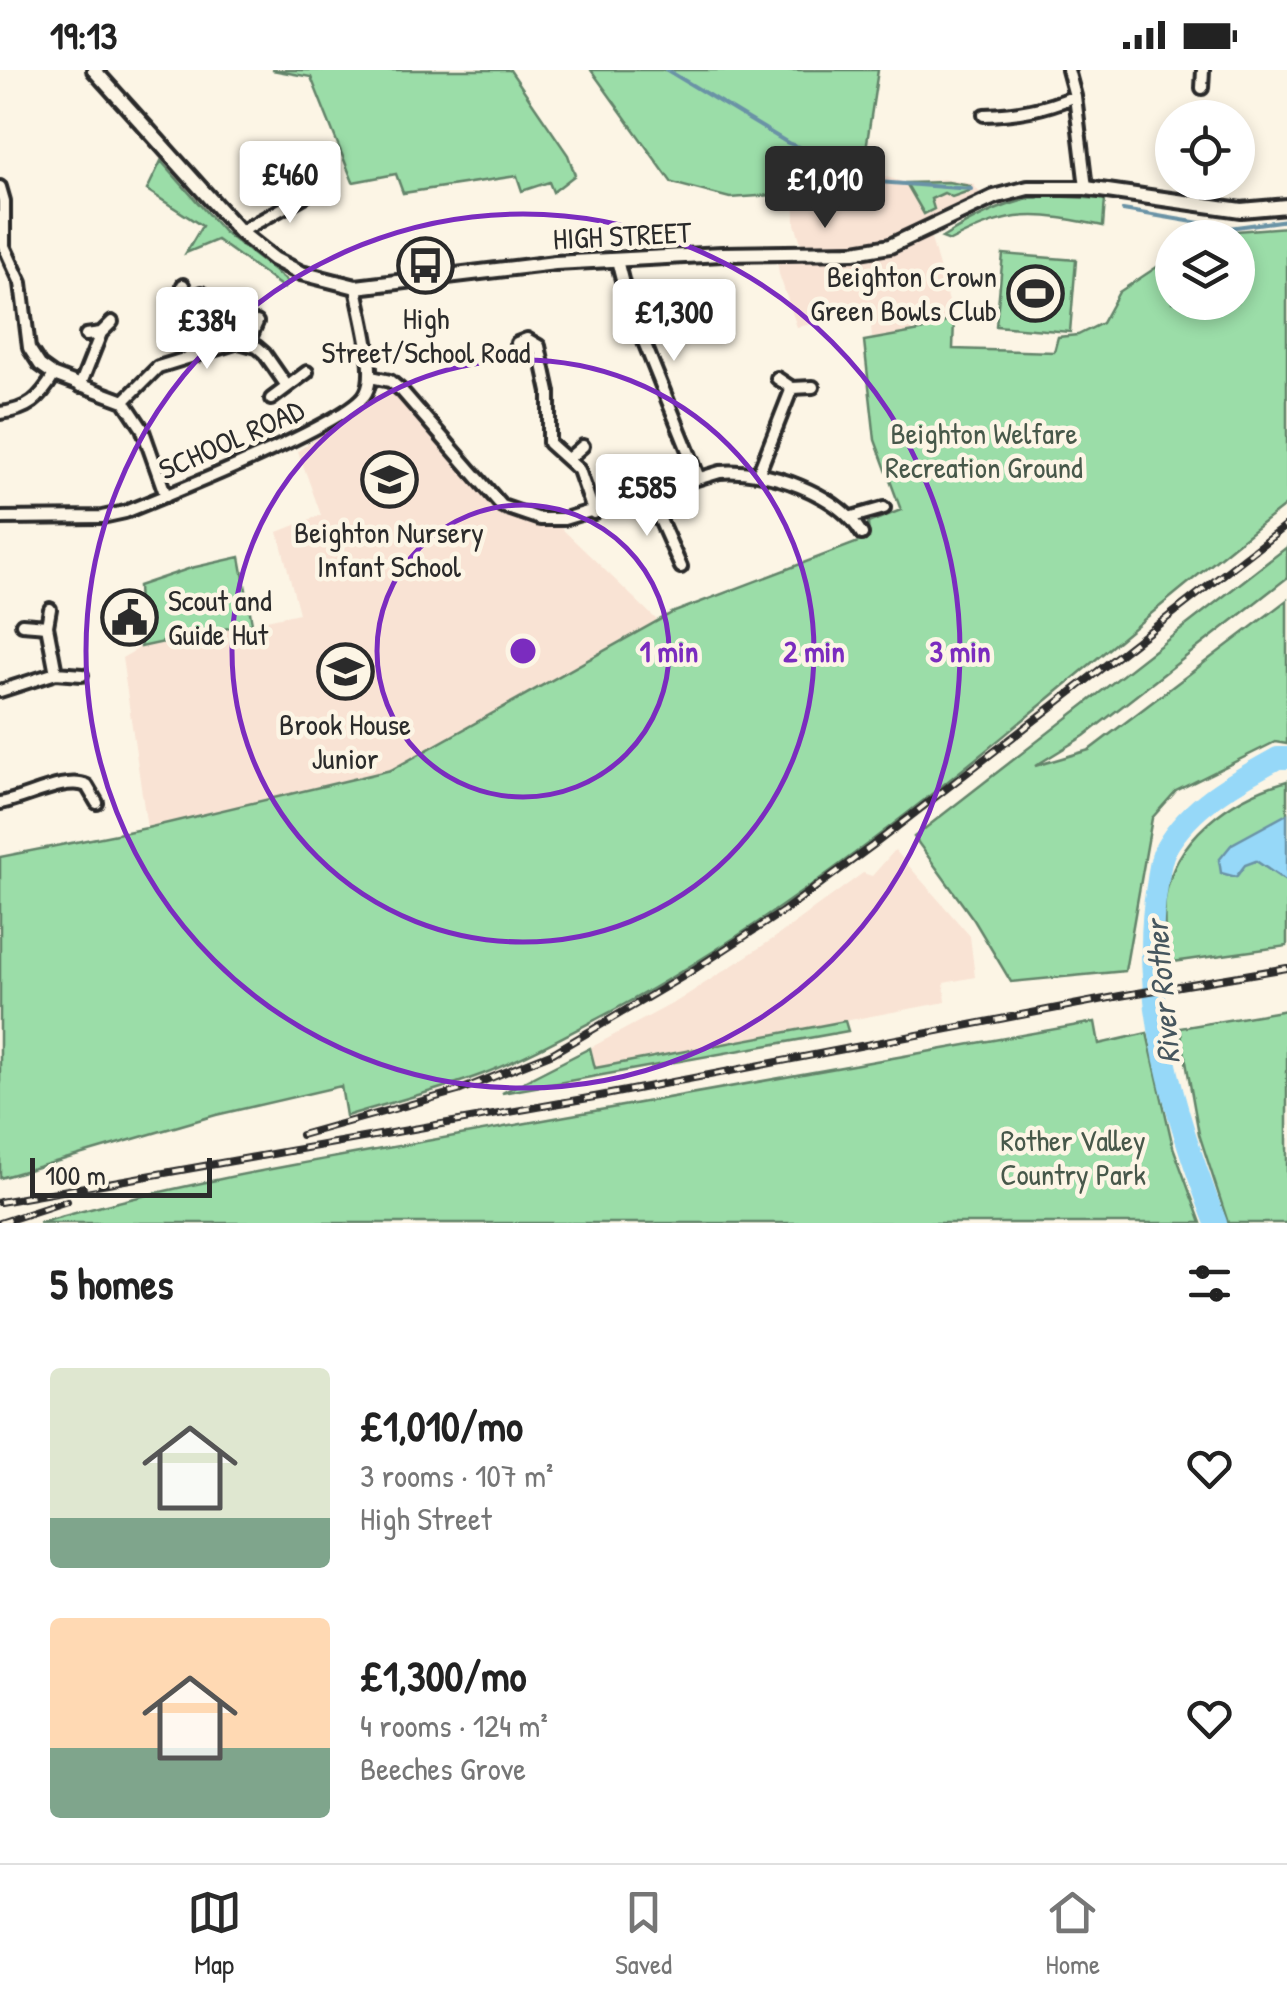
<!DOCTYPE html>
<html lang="en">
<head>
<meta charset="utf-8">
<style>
  :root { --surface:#fff; --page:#f2f2f2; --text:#222; --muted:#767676; --line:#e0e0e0; --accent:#2b2b2b }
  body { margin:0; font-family:"Patrick Hand",sans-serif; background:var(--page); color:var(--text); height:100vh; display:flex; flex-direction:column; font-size:38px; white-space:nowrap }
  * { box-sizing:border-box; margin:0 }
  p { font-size:32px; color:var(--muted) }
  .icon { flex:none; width:55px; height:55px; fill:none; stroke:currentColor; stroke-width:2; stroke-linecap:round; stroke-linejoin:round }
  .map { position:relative; height:1153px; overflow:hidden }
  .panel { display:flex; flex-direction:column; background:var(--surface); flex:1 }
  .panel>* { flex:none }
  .buttons { position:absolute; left:1155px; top:30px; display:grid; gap:20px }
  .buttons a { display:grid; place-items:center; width:100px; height:100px; border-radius:50%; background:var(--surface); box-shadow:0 5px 15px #0003; font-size:50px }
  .scale { position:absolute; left:30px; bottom:25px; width:182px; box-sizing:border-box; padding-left:10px; border:5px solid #2b2b2b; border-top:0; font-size:28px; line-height:35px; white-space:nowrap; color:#2b2b2b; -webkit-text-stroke:8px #fcf5e5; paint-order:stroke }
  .price { position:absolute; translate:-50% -85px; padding:0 22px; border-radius:10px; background:#fff; color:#222; font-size:32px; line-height:65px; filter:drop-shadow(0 2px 5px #0008) }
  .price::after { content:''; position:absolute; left:50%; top:60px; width:30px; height:22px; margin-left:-15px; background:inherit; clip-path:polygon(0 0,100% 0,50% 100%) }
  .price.current { background:var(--accent); color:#fff }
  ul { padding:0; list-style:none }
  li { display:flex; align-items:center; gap:30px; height:250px; padding:0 50px }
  li span { display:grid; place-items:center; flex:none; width:280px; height:200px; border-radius:10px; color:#555 }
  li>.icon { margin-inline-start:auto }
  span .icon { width:120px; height:120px; fill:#fffc; stroke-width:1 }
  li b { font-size:42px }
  h2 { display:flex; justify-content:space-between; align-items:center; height:120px; padding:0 50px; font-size:42px }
  .status { display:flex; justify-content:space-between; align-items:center; height:70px; padding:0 50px; background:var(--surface); direction:ltr }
  .status svg { height:28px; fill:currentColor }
  .tabs { display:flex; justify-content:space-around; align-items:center; height:140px; border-top:2px solid var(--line); background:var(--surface); font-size:28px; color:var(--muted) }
  .tabs a { display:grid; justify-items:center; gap:5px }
  .tabs .current { color:var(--accent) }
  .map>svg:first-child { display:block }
  .built { fill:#f9e3d4 }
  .green { fill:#9bdda8; stroke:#63846a; stroke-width:2.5 }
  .water { fill:#96d8f8; stroke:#6b93a6; stroke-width:2.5 }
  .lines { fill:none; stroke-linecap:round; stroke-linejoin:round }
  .stream { stroke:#6b93a6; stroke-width:4 }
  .river { stroke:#96d8f8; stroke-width:22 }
  .minor-casing { stroke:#2b2b2b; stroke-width:18 }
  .tertiary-casing { stroke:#2b2b2b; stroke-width:20 }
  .minor { stroke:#fcf5e5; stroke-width:10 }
  .tertiary { stroke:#fcf5e5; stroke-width:12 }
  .rail-casing { stroke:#2b2b2b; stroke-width:8 }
  .rail { stroke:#fcf5e5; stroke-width:4; stroke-dasharray:11; stroke-linecap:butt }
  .ring { fill:none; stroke:#7b2cbf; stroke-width:5 }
  .labels { text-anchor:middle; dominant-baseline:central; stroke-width:9; stroke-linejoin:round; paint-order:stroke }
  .street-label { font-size:30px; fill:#2b2b2b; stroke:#fcf5e5 }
  .poi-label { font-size:30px; fill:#2b2b2b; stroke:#fcf5e5 }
  .park-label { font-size:30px; fill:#47584a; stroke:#fcf5e5 }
  .water-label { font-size:32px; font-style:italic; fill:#46565e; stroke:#fcf5e5 }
  .centre { fill:#7b2cbf; stroke:#fcf5e5; stroke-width:5 }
  .ring-label { font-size:30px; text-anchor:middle; font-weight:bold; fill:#7b2cbf; stroke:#fcf5e5; stroke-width:9; stroke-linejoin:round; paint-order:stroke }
</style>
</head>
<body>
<div class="status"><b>19:13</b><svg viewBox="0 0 49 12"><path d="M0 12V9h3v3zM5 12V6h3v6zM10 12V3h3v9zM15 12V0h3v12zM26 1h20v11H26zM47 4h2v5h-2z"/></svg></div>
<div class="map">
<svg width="1287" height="1153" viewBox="0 0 1287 1153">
  <rect width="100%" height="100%" fill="#fcf5e5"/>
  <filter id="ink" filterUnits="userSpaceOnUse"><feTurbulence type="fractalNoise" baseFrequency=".01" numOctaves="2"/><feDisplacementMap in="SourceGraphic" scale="20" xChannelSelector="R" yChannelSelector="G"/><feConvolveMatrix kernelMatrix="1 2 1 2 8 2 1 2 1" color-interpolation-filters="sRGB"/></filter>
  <g filter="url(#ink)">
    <!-- built -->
    <path class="built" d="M794 93 844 94 906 113 943 109 973 114 980 123 976 130 927 155 954 249 920 261 872 269 870 243 797 257 779 204 776 183 804 182 795 154Z
      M381 322 394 323 494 436 510 448 558 455 658 551 391 700 147 758 122 588 141 577 299 543 278 462 321 445 298 381Z
      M895 780 970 866 975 907 944 913 946 932 594 998 590 978 679 930 773 869 863 803 872 806Z"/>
    <!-- green -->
    <path class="green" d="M272 0H510L568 85 575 105 553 122 549 112 522 121 517 106 403 123 396 104 353 112 311 7Z
      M591 0H878L863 99 844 94 770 92 772 125 730 128 672 113Z
      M161 91 224 162 287 211 284 218 217 170 186 183 202 156 147 120Z
      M948 112 970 116 969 121 952 127 944 123 931 129 934 139 924 144 906 113Z
      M1050 126 1105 129 1103 156C1036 142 1012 139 950 171L942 168C975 147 1011 129 1050 126Z
      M1287 157V434C1065 606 861 807 612 941 570 963 527 987 483 1004 438 1021 391 1032 346 1046L341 1016 216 1045 0 1108V787L147 758 391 700 672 543 869 468 868 453 901 440 875 370 864 271 920 261 954 249 953 279 1054 282 1058 267 1078 265 1102 253 1119 222 1172 187V232H1238V168L1203 167 1211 163Z
      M1003 184 1076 190 1070 262 996 256Z
      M1287 477V508L1084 666 1035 696 1089 680 1287 530V674L1275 672 1176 721 1152 748 1125 901 1011 912 974 850 914 767Z
      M240 487 252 553 141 577 138 516 191 498Z
      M1287 711V876L1166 893C1166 873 1163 850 1165 830 1173 768 1231 727 1287 711Z
      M1287 940V1153H1228L1199 1064 1180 958Z
      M845 951 848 961 502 1023 590 978 595 998Z
      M1095 952 1099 974 1147 963 1173 1077 1201 1153H39C197 1107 360 1084 521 1054 712 1020 903 986 1095 952Z"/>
    <!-- water -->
    <path class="water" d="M1287 744V812L1256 791 1245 795 1236 807 1221 803 1219 790 1232 774Z"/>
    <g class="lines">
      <!-- stream -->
      <path class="stream" d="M667 0 788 73 844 94 878 112 971 119
        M1123 140 1229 158 1287 150"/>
      <!-- river -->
      <path class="river" d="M1216 1153C1176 1050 1138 927 1157 816 1159 803 1160 789 1166 778 1191 735 1236 711 1278 688H1287"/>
      <defs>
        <path id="minor" d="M1068 0 1075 26 1086 118
          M1202 18 1203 0
          M984 45C1018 44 1044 39 1075 26
          M0 117 4 131V176L21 213 29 278 40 295 54 305 124 331 142 358 166 426
          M240 162 321 117
          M617 190 627 230 699 408
          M183 215 189 232
          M86 265 101 263
          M248 273 257 252
          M517 273 527 269 539 276 549 322V373L579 400 594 443
          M193 286C175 259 173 243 202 223
          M371 307 390 311 402 321 502 436 540 449H564L720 402C766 398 838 423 862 464
          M777 308 792 318
          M80 316 101 263 112 252
          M271 329 307 302
          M124 331 158 297 239 272 257 277 264 283 287 316
          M0 343C28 340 40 329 54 305
          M568 389 583 376
          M759 402 792 318 813 317
          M649 425 681 497
          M852 447 884 438
          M0 448 102 447 125 442C165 426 350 353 366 323 378 301 360 243 356 217
          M50 539 47 556 56 603
          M22 554 47 556
          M0 621 56 603 82 605
          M0 733C26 729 65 706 87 716L97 733"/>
        <path id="tertiary" d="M94 0 240 162 274 189 301 203 356 217 555 193 722 184 854 182 890 176 994 127 1028 118H1086L1241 140 1287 136"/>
      </defs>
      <!-- minor casing -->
      <use href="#minor" class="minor-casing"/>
      <!-- tertiary casing -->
      <use href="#tertiary" class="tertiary-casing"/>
      <!-- minor -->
      <use href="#minor" class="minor"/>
      <!-- tertiary -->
      <use href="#tertiary" class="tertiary"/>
      <defs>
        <path id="rail" d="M301 1065 458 1021 553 983 687 904 782 842 872 776 1287 455
          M0 1132 600 1026 1120 926 1287 898
          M0 1153 67 1131"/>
      </defs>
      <!-- rail casing -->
      <use href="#rail" class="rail-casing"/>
      <!-- rail -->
      <use href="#rail" class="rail"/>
    </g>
  </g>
  <!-- distance rings -->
  <g class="ring">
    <circle cx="523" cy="581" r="146"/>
    <circle cx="523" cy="581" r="291"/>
    <circle cx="523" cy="581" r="437"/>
  </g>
  <!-- icons -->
  <defs>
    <symbol id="bus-ring" viewBox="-11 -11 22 22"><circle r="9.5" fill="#fcf5e5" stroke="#2b2b2b" stroke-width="1.5"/><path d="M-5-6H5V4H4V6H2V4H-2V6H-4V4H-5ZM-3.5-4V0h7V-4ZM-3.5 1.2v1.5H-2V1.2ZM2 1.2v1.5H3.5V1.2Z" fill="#2b2b2b"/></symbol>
    <symbol id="stadium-ring" viewBox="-11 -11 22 22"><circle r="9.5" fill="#fcf5e5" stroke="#2b2b2b" stroke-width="1.5"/><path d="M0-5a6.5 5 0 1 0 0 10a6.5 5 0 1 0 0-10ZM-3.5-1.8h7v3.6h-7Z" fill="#2b2b2b"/></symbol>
    <symbol id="school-ring" viewBox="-11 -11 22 22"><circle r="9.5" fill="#fcf5e5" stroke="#2b2b2b" stroke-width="1.5"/><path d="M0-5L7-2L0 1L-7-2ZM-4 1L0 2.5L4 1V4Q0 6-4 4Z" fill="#2b2b2b"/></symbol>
    <symbol id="civic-ring" viewBox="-11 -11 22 22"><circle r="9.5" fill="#fcf5e5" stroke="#2b2b2b" stroke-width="1.5"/><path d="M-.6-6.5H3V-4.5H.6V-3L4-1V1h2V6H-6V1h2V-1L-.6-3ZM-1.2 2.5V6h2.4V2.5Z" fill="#2b2b2b"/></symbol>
  </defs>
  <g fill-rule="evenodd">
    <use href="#bus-ring" x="394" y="164" width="63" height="63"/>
    <use href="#stadium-ring" x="1004" y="192" width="63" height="63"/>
    <use href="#school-ring" x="358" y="378" width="63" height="63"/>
    <use href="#civic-ring" x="98" y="516" width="63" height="63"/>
    <use href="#school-ring" x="314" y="570" width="63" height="63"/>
  </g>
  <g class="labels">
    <!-- street labels -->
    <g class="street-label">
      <text transform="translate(622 165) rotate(-3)">HIGH STREET</text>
      <text transform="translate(231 369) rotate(-24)">SCHOOL ROAD</text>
    </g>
    <!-- poi labels -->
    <g class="poi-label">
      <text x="997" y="206" text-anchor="end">Beighton Crown<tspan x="997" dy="34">Green Bowls Club</tspan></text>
      <text x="426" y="248">High<tspan x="426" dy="34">Street/School Road</tspan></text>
      <text x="389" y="462">Beighton Nursery<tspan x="389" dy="34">Infant School</tspan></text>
      <text x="168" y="530" text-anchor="start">Scout and<tspan x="168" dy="34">Guide Hut</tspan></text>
      <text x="345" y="654">Brook House<tspan x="345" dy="34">Junior</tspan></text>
    </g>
    <!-- park labels -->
    <g class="park-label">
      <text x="984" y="363">Beighton Welfare<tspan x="984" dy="34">Recreation Ground</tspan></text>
      <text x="1073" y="1070">Rother Valley<tspan x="1073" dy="34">Country Park</tspan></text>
    </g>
    <!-- water labels -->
    <g class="water-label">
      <text transform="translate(1162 922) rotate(-95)">River Rother</text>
    </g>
  </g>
  <circle cx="523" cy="581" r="15" class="centre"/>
  <g class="ring-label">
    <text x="669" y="592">1 min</text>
    <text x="814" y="592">2 min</text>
    <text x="960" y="592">3 min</text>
  </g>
</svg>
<div class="buttons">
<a><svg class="icon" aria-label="locate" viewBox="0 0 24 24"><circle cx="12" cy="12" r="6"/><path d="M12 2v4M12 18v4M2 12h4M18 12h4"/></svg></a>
<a><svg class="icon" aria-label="layers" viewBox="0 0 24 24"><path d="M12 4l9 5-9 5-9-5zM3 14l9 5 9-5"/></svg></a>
</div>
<div class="scale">100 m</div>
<b class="price" style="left:290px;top:156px">£460</b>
<b class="price current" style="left:825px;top:161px">£1,010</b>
<b class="price" style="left:674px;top:294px">£1,300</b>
<b class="price" style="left:207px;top:302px">£384</b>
<b class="price" style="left:647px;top:469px">£585</b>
</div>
<section class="panel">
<h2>5 homes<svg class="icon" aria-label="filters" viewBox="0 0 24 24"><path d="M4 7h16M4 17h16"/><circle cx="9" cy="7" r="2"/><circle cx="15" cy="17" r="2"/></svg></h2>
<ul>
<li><span style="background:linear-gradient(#dfe7d0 75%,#7fa58c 0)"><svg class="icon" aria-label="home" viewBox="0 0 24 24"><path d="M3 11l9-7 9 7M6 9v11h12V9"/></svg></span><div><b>£1,010/mo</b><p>3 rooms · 107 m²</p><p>High Street</p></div><svg class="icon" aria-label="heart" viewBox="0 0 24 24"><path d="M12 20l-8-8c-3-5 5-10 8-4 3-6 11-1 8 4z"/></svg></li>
<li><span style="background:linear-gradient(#ffd9b3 65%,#7fa58c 0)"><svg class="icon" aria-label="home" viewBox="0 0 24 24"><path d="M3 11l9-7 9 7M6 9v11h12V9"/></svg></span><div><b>£1,300/mo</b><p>4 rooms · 124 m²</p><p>Beeches Grove</p></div><svg class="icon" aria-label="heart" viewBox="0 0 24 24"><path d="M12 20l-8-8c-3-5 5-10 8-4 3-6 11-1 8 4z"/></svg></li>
</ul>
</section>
<nav class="tabs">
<a class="current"><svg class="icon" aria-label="map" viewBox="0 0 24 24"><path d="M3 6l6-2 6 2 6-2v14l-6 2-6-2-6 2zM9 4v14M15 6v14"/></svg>Map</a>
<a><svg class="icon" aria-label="saved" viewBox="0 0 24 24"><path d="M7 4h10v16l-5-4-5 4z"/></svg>Saved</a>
<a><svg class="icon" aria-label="home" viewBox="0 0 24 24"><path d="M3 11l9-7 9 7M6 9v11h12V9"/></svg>Home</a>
</nav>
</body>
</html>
